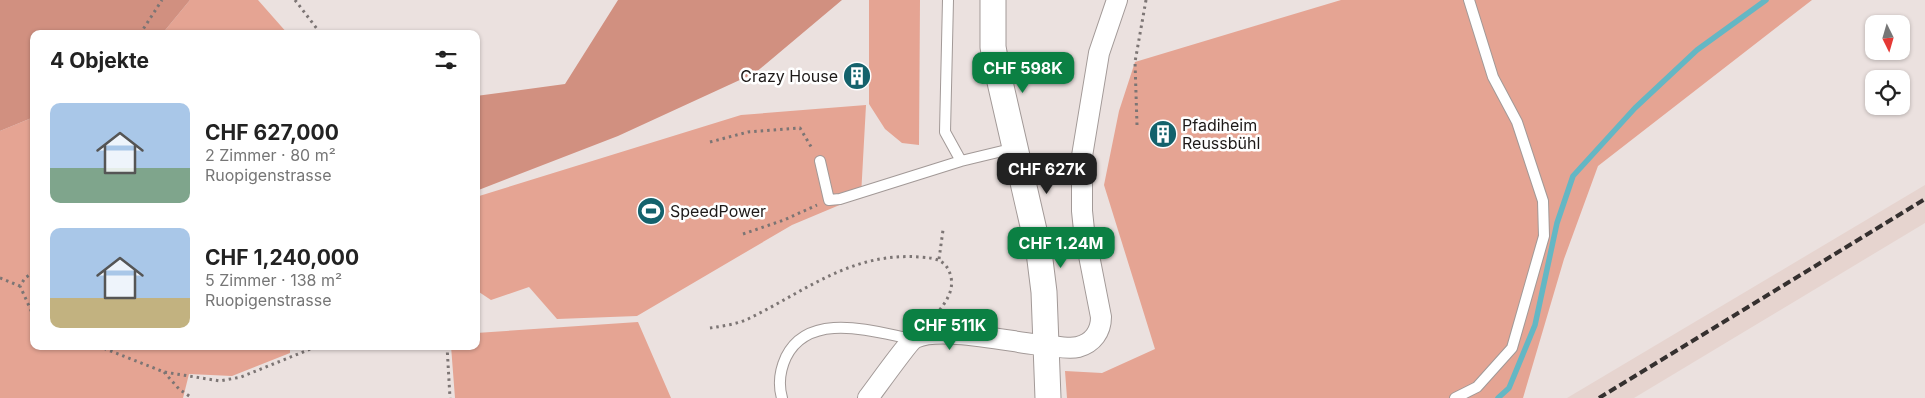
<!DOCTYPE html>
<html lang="de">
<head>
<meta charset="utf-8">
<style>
  :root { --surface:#fff; --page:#f6f6f6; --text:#222; --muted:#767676; --accent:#0b8043 }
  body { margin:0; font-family:Inter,sans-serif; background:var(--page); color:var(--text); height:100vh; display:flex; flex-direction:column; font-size:19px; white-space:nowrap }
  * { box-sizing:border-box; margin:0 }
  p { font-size:16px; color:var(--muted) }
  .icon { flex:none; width:28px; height:28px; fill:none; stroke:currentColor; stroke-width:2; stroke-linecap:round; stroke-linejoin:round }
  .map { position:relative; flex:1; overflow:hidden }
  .drawer { position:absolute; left:30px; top:30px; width:450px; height:320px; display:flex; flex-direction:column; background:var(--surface); border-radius:10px; box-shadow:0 1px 4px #0004 }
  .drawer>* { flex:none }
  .needle { width:32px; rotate:175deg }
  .tools { position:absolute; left:1865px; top:15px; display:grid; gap:10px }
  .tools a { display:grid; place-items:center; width:45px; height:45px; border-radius:10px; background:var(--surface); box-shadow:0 1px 4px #0004; font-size:25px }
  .price { position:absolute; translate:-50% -42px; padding:0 11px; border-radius:10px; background:var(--accent); color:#fff; font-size:16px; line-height:32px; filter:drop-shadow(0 1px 2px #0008) }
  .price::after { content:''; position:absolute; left:50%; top:30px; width:15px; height:11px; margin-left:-8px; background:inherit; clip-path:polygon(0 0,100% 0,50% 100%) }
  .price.selected { background:#222; color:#fff }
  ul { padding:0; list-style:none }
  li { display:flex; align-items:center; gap:15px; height:125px; padding:0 20px }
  li span { display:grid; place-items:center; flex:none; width:140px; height:100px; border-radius:10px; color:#555 }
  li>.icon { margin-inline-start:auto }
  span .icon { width:60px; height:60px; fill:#fffc; stroke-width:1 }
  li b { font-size:21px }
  h2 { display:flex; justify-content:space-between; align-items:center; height:60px; padding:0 20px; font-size:21px }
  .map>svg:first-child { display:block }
  .built { fill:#e6d4cf }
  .green { fill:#e5a493 }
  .forest { fill:#d19080 }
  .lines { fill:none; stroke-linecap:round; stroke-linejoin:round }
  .stream { stroke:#64b7c4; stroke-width:5.5 }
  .service-casing { stroke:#a29997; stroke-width:12 }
  .minor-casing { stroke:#a29997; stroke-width:22 }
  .tertiary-casing { stroke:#a29997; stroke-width:27 }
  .path { stroke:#7c7574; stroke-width:3; stroke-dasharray:2.5 4; stroke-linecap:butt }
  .service { stroke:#fff; stroke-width:10 }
  .minor { stroke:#fff; stroke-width:20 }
  .tertiary { stroke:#fff; stroke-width:25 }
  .rail { stroke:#35302f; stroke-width:4; stroke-dasharray:8 4; stroke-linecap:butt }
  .labels { text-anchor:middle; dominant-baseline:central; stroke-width:5; stroke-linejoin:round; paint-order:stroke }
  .poi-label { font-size:16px; fill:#1d1918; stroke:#fff; text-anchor:start }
</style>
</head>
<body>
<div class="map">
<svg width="1925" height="398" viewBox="0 0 1925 398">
  <rect width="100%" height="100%" fill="#ebe1df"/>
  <!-- built -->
  <path class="built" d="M1925 185V223L1634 398H1567Z"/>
  <!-- green -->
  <path class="green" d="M190 0H258L288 34H162Z
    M869 0H920L919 145 902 143 885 129 869 104Z
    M1341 0H1812L1598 166 1564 259 1523 398H1067L1065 371 1102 373 1155 349 1104 185 1119 111 1135 62Z
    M866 105 861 196 792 225 637 316 557 319 529 287 491 300 476 290V197L741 115Z
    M34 117V346H290V353L232 376 189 374 183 398H0V131Z
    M638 322 671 398H455L451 346H476V333Z"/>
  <!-- forest -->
  <path class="forest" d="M0 0H190L162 34H34V117L0 131Z
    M618 0H842L755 73 618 136 476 191V96L565 84Z"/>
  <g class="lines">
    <!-- stream -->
    <path class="stream" d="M1498 398 1509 388 1535 325 1557 223 1573 176 1635 108 1697 50 1766 0"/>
    <defs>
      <path id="service" d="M948 0 945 132 961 161 1015 148
        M820 161 829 200 840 199 961 161
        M782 398C778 384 780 370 786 357 809 310 874 332 913 339
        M1455 398 1477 387 1512 348 1544 236 1543 201 1517 122 1493 77 1469 0"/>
      <path id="minor" d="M868 398C875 389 909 341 915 338 942 325 1018 344 1051 346 1059 347 1070 349 1078 347 1093 343 1101 331 1101 317L1084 230 1082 211V156L1099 53 1117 0"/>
      <path id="tertiary" d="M993 0V47L997 69 1039 252 1044 292 1048 398"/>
    </defs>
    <!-- service casing -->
    <use href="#service" class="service-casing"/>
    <!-- minor casing -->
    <use href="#minor" class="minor-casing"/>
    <!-- tertiary casing -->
    <use href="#tertiary" class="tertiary-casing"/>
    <!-- path -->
    <path class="path" d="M295 0 321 34
      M140 34 162 0
      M1137 125 1135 62 1146 0
      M710 142 748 132 800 128 813 150
      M743 234 784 220 817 205
      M939 259 943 230
      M34 272 25 278 20 286 34 317
      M0 278 20 286
      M710 328C723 326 738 324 750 318 807 290 852 252 920 257 936 258 947 260 951 277 954 292 945 303 936 315
      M98 346 164 372 220 381 241 377 318 346
      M447 346 450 398
      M164 372 179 389 192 398"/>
    <!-- service -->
    <use href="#service" class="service"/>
    <!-- minor -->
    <use href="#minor" class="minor"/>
    <!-- tertiary -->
    <use href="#tertiary" class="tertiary"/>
    <!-- rail -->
    <path class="rail" d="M1599 398 1925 199"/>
  </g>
  <!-- icons -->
  <defs>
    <symbol id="building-disc" viewBox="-11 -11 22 22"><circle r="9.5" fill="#14626c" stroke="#fff"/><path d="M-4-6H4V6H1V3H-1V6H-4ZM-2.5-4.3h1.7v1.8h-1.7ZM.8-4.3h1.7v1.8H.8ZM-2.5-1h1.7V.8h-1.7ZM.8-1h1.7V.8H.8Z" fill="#fff"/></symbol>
    <symbol id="stadium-disc" viewBox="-11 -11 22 22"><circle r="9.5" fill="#14626c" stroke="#fff"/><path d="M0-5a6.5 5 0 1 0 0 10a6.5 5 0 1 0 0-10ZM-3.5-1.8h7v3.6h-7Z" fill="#fff"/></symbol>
  </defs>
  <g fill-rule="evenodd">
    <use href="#building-disc" x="841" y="60" width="32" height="32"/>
    <use href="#building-disc" x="1147" y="118" width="32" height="32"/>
    <use href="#stadium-disc" x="635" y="195" width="32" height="32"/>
  </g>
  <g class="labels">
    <!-- poi labels -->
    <g class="poi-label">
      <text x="838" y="76" text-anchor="end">Crazy House</text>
      <text x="1182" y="125">Pfadiheim<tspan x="1182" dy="18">Reussbühl</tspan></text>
      <text x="670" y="211">SpeedPower</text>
    </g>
  </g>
</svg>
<div class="tools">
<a><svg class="needle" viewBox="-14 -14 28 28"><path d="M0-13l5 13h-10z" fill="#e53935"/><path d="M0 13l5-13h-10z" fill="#767676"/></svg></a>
<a><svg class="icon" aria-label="locate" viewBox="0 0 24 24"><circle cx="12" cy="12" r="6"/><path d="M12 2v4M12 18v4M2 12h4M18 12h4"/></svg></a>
</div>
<b class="price" style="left:1023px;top:94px">CHF 598K</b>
<b class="price selected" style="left:1047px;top:195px">CHF 627K</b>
<b class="price" style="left:1061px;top:269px">CHF 1.24M</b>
<b class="price" style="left:950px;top:351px">CHF 511K</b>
<section class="drawer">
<h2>4 Objekte<svg class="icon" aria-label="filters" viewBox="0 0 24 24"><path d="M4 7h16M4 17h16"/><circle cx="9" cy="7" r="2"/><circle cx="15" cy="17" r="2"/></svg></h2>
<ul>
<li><span style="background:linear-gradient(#a9c7e8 65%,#7fa58c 0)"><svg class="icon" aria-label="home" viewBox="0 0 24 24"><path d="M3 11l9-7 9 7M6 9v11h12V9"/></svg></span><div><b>CHF 627,000</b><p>2 Zimmer · 80 m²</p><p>Ruopigenstrasse</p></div></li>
<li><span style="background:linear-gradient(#a9c7e8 70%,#c2b280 0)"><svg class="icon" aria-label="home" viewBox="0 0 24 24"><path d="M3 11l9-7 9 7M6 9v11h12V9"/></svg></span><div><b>CHF 1,240,000</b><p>5 Zimmer · 138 m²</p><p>Ruopigenstrasse</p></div></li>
</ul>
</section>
</div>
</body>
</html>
